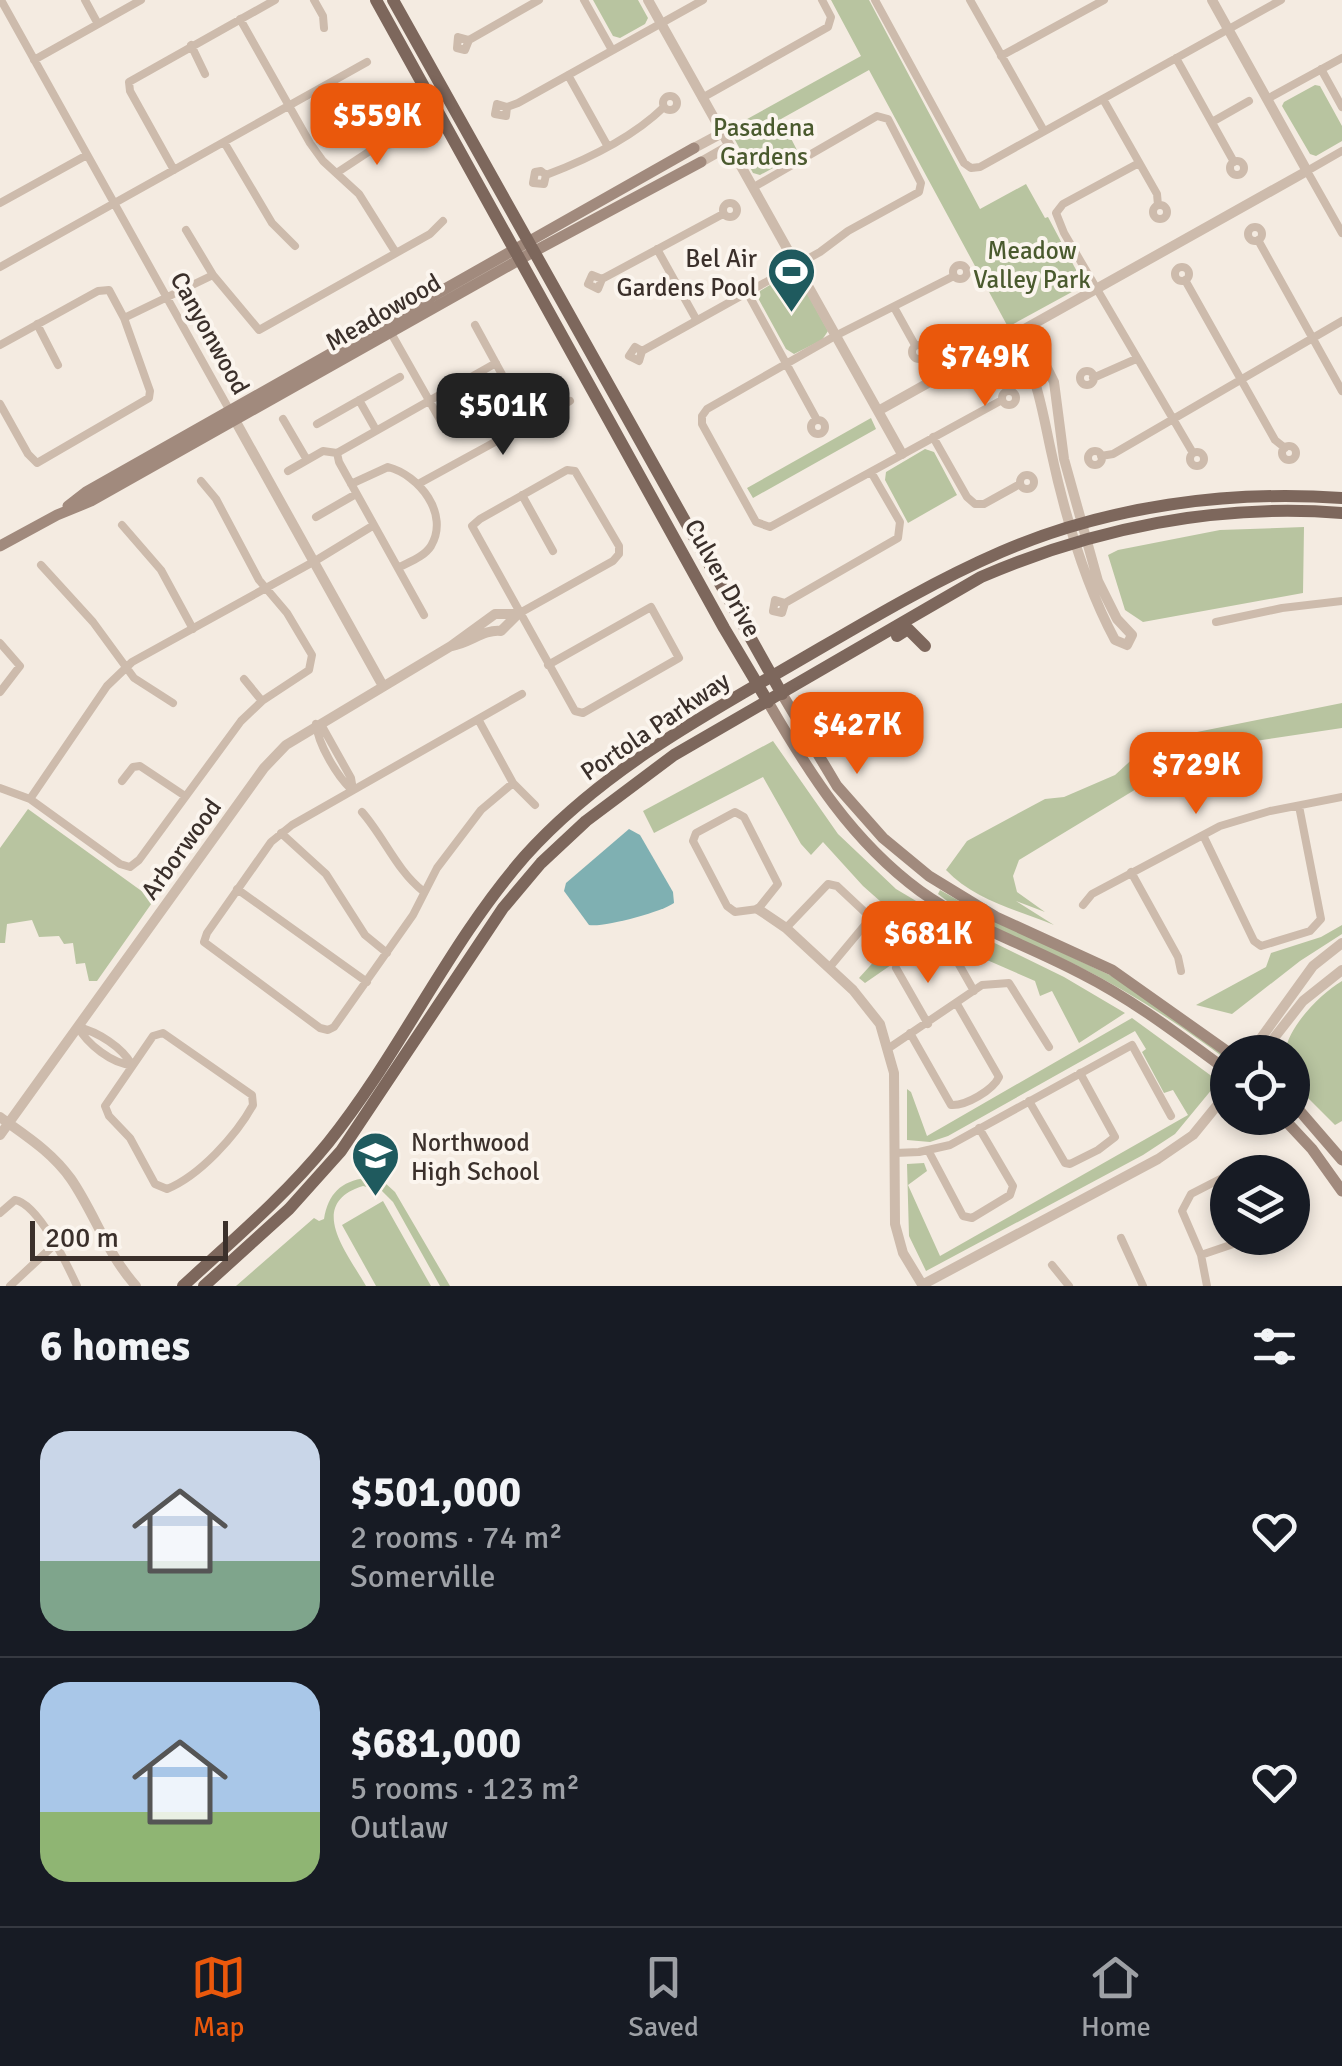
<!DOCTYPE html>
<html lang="en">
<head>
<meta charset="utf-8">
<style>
  :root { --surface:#171b24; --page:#242831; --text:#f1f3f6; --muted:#9ea1a6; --line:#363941; --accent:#ea580c }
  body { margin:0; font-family:Signika,sans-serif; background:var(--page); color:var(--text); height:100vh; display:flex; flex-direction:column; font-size:38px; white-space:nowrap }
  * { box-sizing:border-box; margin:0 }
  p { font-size:32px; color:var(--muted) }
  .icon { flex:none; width:55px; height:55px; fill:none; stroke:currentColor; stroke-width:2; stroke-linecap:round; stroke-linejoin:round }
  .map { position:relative; height:1286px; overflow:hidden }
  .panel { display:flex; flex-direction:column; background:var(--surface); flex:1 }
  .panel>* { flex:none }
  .buttons { position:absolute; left:1210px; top:1035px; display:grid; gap:20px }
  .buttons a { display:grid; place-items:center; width:100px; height:100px; border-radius:50%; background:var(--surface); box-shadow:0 5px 15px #0003; font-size:50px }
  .scale { position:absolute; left:30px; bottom:25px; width:198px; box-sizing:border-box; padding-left:10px; border:5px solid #3b302b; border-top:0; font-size:28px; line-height:35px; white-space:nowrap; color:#3b302b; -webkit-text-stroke:8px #fbf5ee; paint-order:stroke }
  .price { position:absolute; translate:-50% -85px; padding:0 22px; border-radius:20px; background:var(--accent); color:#fff; font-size:32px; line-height:65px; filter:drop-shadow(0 2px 5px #0008) }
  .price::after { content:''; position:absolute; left:50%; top:60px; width:30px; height:22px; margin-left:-15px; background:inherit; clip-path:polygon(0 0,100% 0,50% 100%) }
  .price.current { background:#222; color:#fff }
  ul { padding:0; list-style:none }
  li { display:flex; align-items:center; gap:30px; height:250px; padding:0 40px }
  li+li { border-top:2px solid var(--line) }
  li span { display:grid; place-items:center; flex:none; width:280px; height:200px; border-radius:30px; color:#555 }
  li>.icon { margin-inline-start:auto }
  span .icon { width:120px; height:120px; fill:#fffc; stroke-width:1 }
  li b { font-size:42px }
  h2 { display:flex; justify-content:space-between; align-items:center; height:120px; padding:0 40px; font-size:42px }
  .menu { display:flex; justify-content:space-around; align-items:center; height:140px; border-top:2px solid var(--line); background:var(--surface); font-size:28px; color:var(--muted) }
  .menu a { display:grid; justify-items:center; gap:5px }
  .menu .current { color:var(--accent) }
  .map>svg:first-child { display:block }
  .green { fill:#b8c4a0 }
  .water { fill:#7fb0b2 }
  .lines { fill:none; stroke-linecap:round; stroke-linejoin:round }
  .minor { stroke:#cdbbac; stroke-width:8 }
  .tertiary { stroke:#cdbbac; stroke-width:10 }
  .secondary { stroke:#a18a7d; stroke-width:11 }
  .primary { stroke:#7d675c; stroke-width:12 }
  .labels { text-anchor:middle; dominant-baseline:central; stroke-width:8; stroke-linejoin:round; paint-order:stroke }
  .park-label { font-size:25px; fill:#4a5a2e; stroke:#fbf5ee }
  .poi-label { font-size:25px; fill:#3b302b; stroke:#fbf5ee; text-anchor:end }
  .street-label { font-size:25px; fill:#3b302b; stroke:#fbf5ee }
</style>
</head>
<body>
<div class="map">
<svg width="1342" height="1286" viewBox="0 0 1342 1286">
  <rect width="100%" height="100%" fill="#f4ebe1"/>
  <!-- green -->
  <path class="green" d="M593 0H638L648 18 645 24 620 38 613 36Z
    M831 0H869L980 209 1026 184 1045 218 1048 217 1083 283 1081 287 1008 327 869 70 781 119 799 154 760 175 753 173 729 129 861 56Z
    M1315 85 1320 86 1342 126V141L1316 156 1310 154 1282 106 1284 102Z
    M790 273 797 275 828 331 822 340 794 354 786 349 758 298 760 291Z
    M871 418 876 429 753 498 747 488Z
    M925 449 934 452 957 495 908 523 885 480 886 472Z
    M1304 527 1303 593 1143 622 1125 610 1108 555 1118 550 1220 530Z
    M1342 703V728L1209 748 1194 754 1019 860 1013 876 1017 892 1045 912 1016 901 1054 925C1017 910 974 900 946 870L967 841 1045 799 1064 797 1115 775 1138 754 1172 737Z
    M773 741 838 834 896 889 948 920 1064 977 1125 1013 1079 1043 1052 991 1040 996 1035 981 964 950 930 971 924 961 907 954 865 983 859 978 907 925 863 886 823 842 811 855 801 844 763 777 654 833 643 811Z
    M28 809 154 900 97 981H89L85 963 76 964 73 943 64 944 59 936 39 937 32 920 7 924 5 943H0V848Z
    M940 890 987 917 1116 978 1223 1054 1227 1060C1179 1024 1130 992 1076 965 1030 942 978 927 938 894Z
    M1342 925V934L1300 961 1232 1014 1196 1005 1266 967 1271 953 1321 937Z
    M1342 981V1121L1335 1125 1293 1083 1292 1052H1285C1289 1026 1319 995 1342 981Z
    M1132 1018 1217 1080 1213 1088 1175 1134 1143 1155 926 1271 909 1236 907 1164 924 1163 927 1171 908 1185 940 1256 1188 1115 1173 1090 1164 1093 1142 1052 1146 1049 1135 1031 948 1136 930 1142 907 1140V1089L911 1092 927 1136Z
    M366 1178 384 1182 395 1192 450 1286H440L393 1202 382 1191 363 1186C305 1204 348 1254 366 1286H236L314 1218 319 1221 324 1219C328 1194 341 1181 366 1178Z
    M383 1201 431 1286H376L342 1225Z"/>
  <!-- water -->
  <path class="water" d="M629 829 640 835 673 892 674 903C662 912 602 928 589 925L564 891 566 883Z"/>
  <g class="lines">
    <!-- minor -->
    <path class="minor" d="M1 0 230 411
      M85 0 98 24
      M314 0 323 16 324 28
      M584 0 612 50
      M875 0 964 163 971 168 980 167 1281 0
      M970 0 1044 131
      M240 19 310 143 323 161 359 194 396 253
      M469 40 465 50 457 48 458 37 469 40 539 0
      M191 45 205 74
      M1001 56 1104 0
      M1176 58 1234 162
      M34 60 141 0
      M1321 69 1342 107
      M568 75 607 145
      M663 103a7 7 0 1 1 14 0a7 7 0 1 1-14 0Z
      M702 98 828 27 831 17 822 0
      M1103 99 1157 194 1158 205
      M1267 99 1342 58
      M507 107 506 116 495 114 497 104 507 107 518 103 703 0
      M1212 122 1249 101
      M224 142 272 223 295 246
      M1342 151 1307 171 1342 233
      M1230 168a7 7 0 1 1 14 0a7 7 0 1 1-14 0Z
      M1139 163 1063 204 1056 213 1064 233 1193 453
      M174 170 130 91 129 82 275 0
      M338 172 376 147 406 141
      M546 175 544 184 533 183 535 172 541 171 546 175C586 160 633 137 664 107
      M723 210a7 7 0 1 1 14 0a7 7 0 1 1-14 0Z
      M0 203 87 155
      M1153 212a7 7 0 1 1 14 0a7 7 0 1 1-14 0Z
      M1248 234a7 7 0 1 1 14 0a7 7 0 1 1-14 0Z
      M186 230 213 275 259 330 430 234 443 221
      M1258 240 1342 391
      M657 249 696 319
      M953 272a7 7 0 1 1 14 0a7 7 0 1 1-14 0Z
      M0 267 367 62
      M1175 274a7 7 0 1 1 14 0a7 7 0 1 1-14 0Z
      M954 276 835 336 707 409 702 416V424L756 522 770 527 1002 400
      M602 279 592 275 588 284 598 289 602 279 723 214
      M1185 280 1275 440 1285 448
      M747 292 817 420
      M895 309 915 345
      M124 318 213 275
      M37 324 58 365
      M475 325 528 422
      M391 333 443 425
      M912 352a7 7 0 1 1 14 0a7 7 0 1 1-14 0Z
      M0 345 98 291 109 290 124 318 150 391 149 398 37 463 28 454 0 404
      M642 351 635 347 629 356 639 361 642 351 820 252 848 231 919 192 921 183 888 119 877 116 754 187
      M1080 378a7 7 0 1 1 14 0a7 7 0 1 1-14 0Z
      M1093 378 1136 359
      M1002 398a7 7 0 1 1 14 0a7 7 0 1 1-14 0Z
      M359 400 376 430
      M283 419 307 460
      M811 427a7 7 0 1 1 14 0a7 7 0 1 1-14 0Z
      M317 424 400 377
      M933 437 967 497 975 504H984L1020 484
      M1282 453a7 7 0 1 1 14 0a7 7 0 1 1-14 0Z
      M1088 458a7 7 0 1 1 14 0a7 7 0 1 1-14 0Z
      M1190 459a7 7 0 1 1 14 0a7 7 0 1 1-14 0Z
      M337 453 339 462 424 615
      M337 453 496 363
      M1101 456 1113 454 1342 321
      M288 471 323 451 337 453
      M1020 482a7 7 0 1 1 14 0a7 7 0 1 1-14 0Z
      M420 483 570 401
      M351 484 388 467C419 475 450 514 431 546 424 557 409 562 398 568
      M522 495 553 551
      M316 517 356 494
      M122 525 161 570 193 629
      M41 565 93 622 134 678 173 703
      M785 603 775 600 773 611 782 613 785 603 898 538 900 522 871 472
      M518 614 613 561 619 554V546L575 471 567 470 480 519 472 526 575 711 583 713 679 658 651 607 548 665
      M1216 622 1282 608 1342 601
      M0 643 20 666 0 692
      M244 679 262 701
      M478 719 513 783 535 805
      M316 724 323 728 351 778 353 790
      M316 724C318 744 337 776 351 789
      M122 781 133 767 140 766 185 796
      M513 783 481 810 437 868 413 915 334 1027 328 1030 320 1028 204 942 207 933 271 842 292 825 522 694
      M0 788 30 799 120 864 130 867 139 860 241 721 262 701 309 670 312 655 287 613 259 580 216 499 201 481
      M30 799 107 686 132 662 315 561 374 525
      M362 812C384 837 397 871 423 891
      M735 812 744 817 778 884 758 909 735 912 727 906 693 841 696 833Z
      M281 833 326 874 365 935 387 953
      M1203 835 1254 941 1261 946 1310 931 1321 919 1299 806
      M1131 872 1178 957 1181 971
      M237 889 367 982
      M1083 905 1092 894 1220 826 1270 811 1342 797
      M786 928 828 884 837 886 869 916V920L829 968
      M957 961 974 991
      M896 968 928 1024
      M78 1027C87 1044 112 1064 132 1065
      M78 1027C98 1032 122 1047 132 1065
      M163 1033 252 1095 253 1105C236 1136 199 1176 167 1189L155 1184 130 1138 109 1116 105 1106 153 1036Z
      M910 1033 951 1105C966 1106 993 1090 999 1077L957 1004
      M889 1048 982 985 1009 983 1049 1047
      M1029 1101 1065 1163 1070 1164 1098 1150 1115 1137 1080 1073
      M928 1150 963 1216 972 1218 1010 1195 1013 1186 979 1128
      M895 1153 919 1152 950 1145 1132 1045 1171 1116
      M1232 1172 1242 1167
      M0 1213 15 1200C38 1204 67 1264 77 1286
      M1121 1238 1143 1286
      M1201 1255 1251 1238
      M1052 1265 1069 1286
      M10 1286 54 1245
      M1207 1286 1201 1255 1182 1211 1191 1194 1228 1175"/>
    <!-- tertiary -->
    <path class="tertiary" d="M648 0 902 454
      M694 148 722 133
      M701 162 729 146
      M1014 335C1038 378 1041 405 1051 451 1065 516 1084 582 1115 640L1127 645 1132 635 1117 619 1098 581 1064 459 1054 382 1027 328
      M878 411 1307 171 1212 0
      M236 422 383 686
      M452 646C470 643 484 629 501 631L518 614
      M758 909 786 928 853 990 880 1024 894 1073 895 1224 903 1253 923 1286
      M1251 1052 1313 966 1342 943
      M1263 1052 1303 1001 1342 970
      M0 1117C26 1136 52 1152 71 1179 95 1214 107 1254 136 1286
      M0 1135 264 768 286 745 451 646 495 614H518
      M922 1285 1158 1159 1193 1135 1228 1092"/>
    <!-- secondary -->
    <path class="secondary" d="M68 506 86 492 694 148
      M0 546 57 515 91 501 533 252 701 162
      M782 694 837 786 883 838 929 876 996 917 1112 970 1228 1052
      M768 702C809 773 852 841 920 891 970 927 1028 945 1082 974 1135 1001 1180 1036 1228 1071
      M1292 1102 1342 1160
      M1283 1118 1312 1149 1342 1191"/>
    <!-- primary -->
    <path class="primary" d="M376 0 724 628 768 702
      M393 0 782 694
      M897 636 908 629 925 646
      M183 1286C233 1240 285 1196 328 1143 401 1052 448 944 525 856 596 777 690 723 781 671 854 629 925 585 1001 552 1107 506 1228 490 1342 498
      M204 1286 289 1209 341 1151 503 908 541 863 586 821 674 755 981 577C1094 528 1218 503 1342 513"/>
  </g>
  <!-- icons -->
  <defs>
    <symbol id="stadium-pin" viewBox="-11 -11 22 30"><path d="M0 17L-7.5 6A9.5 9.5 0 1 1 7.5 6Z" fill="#1f5a5e" stroke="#fbf5ee"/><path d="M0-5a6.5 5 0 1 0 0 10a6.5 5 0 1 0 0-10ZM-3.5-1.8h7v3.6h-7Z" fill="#fff"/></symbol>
    <symbol id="school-pin" viewBox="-11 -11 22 30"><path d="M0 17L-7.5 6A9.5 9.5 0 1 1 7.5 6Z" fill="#1f5a5e" stroke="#fbf5ee"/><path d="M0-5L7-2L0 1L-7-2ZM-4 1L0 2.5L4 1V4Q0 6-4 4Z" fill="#fff"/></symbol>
  </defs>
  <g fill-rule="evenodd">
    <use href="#stadium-pin" x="764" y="244" width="55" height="75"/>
    <use href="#school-pin" x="348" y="1128" width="55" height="75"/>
  </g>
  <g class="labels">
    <!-- park labels -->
    <g class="park-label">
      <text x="764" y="127">Pasadena<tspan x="764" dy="29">Gardens</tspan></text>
      <text x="1032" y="250">Meadow<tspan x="1032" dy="29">Valley Park</tspan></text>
    </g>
    <!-- poi labels -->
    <g class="poi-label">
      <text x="757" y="258">Bel Air<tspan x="757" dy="29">Gardens Pool</tspan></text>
      <text x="411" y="1142" text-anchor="start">Northwood<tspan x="411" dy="29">High School</tspan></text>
    </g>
    <!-- street labels -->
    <g class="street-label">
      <text transform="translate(383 312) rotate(-30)">Meadowood</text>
      <text transform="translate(210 333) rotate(61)">Canyonwood</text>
      <text transform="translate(723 578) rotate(61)">Culver Drive</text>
      <text transform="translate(655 726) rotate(-34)">Portola Parkway</text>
      <text transform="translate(181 849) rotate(-54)">Arborwood</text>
    </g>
  </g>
</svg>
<div class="buttons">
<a><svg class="icon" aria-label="locate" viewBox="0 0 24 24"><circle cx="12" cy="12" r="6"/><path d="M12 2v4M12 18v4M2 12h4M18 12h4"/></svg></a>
<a><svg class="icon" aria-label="layers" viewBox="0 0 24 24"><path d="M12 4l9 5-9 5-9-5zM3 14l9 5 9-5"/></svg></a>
</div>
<div class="scale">200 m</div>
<b class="price" style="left:377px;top:168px">$559K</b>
<b class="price" style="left:985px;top:409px">$749K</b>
<b class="price current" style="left:503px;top:458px">$501K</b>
<b class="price" style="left:857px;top:777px">$427K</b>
<b class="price" style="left:1196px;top:817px">$729K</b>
<b class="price" style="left:928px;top:986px">$681K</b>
</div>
<section class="panel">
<h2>6 homes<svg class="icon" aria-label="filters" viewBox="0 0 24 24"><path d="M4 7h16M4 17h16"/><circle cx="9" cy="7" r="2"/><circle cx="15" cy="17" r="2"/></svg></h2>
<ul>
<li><span style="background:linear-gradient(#c9d6e8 65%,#7fa58c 0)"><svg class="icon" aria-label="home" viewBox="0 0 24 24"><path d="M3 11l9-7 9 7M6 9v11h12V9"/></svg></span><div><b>$501,000</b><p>2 rooms · 74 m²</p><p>Somerville</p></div><svg class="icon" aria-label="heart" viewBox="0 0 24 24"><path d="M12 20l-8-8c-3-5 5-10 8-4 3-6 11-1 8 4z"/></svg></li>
<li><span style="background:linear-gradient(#a9c7e8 65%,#8fb573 0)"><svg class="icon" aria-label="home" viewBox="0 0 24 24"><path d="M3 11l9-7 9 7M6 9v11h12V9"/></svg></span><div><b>$681,000</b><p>5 rooms · 123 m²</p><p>Outlaw</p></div><svg class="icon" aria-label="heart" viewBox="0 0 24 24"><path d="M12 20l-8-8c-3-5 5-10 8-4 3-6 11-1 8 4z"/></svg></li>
</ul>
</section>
<nav class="menu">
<a class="current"><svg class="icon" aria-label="map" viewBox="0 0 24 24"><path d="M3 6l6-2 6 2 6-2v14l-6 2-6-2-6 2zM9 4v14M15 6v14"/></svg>Map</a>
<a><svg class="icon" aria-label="saved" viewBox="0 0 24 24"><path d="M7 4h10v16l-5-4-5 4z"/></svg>Saved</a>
<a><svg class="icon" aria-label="home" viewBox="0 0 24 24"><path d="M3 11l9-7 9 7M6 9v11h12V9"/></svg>Home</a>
</nav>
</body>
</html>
